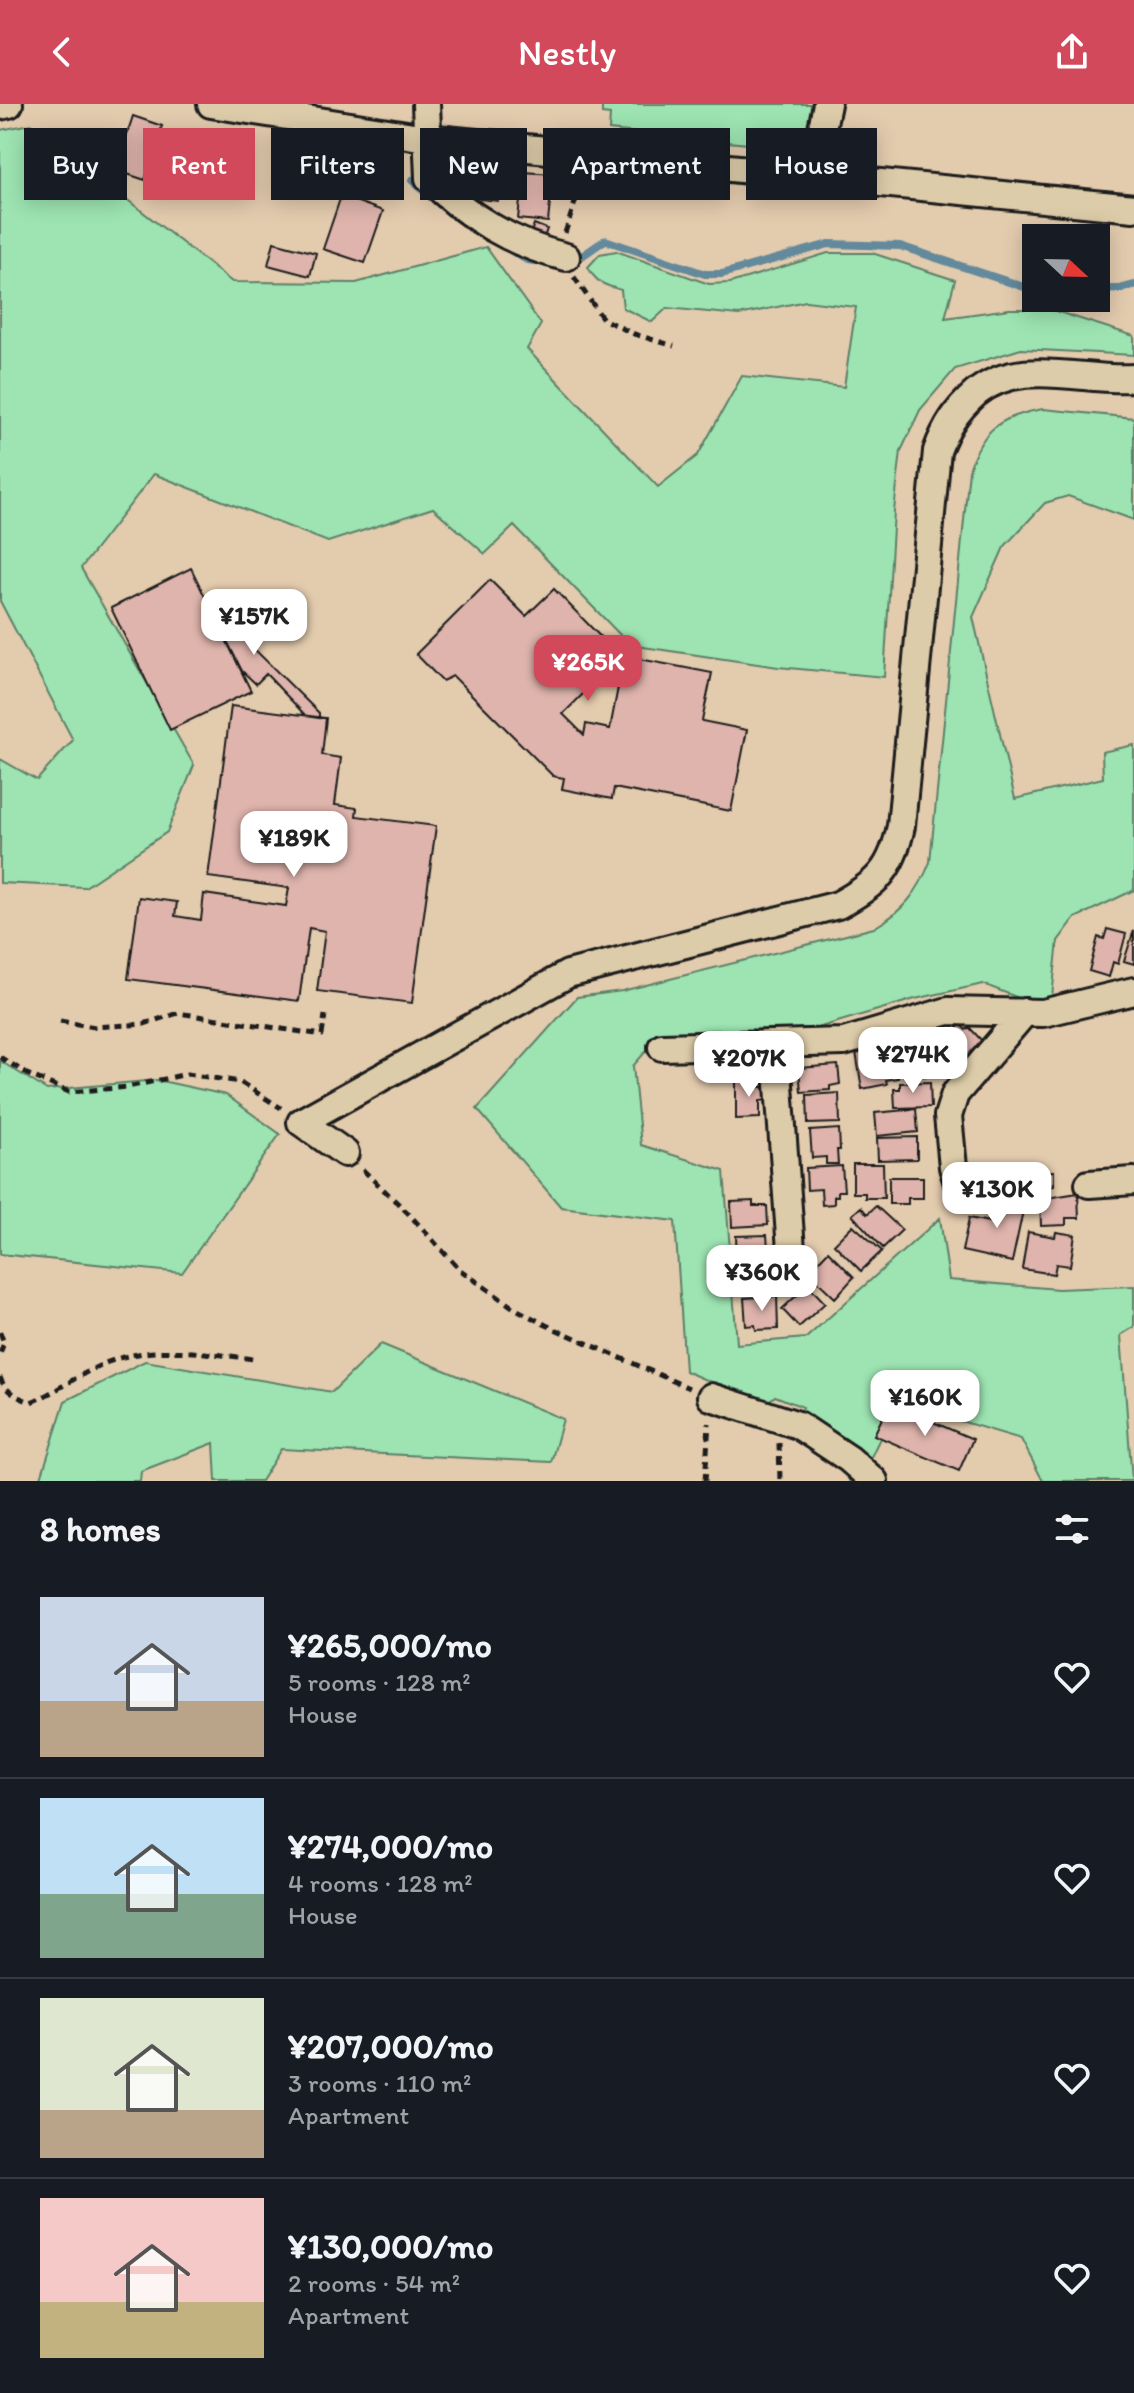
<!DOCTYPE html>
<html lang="en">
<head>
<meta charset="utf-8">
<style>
  :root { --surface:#171b24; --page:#242831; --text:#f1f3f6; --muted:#9ea1a6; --line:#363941; --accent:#d1495b }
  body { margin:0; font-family:Itim,sans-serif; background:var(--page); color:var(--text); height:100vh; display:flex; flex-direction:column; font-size:30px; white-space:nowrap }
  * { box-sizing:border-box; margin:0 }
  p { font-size:26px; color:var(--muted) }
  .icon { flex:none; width:44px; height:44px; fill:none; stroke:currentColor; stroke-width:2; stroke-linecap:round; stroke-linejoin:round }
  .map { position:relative; height:1377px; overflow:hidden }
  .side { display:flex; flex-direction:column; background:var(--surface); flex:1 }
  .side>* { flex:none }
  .banner { position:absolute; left:24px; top:24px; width:1086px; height:72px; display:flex; gap:16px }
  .needle { width:52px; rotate:112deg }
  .tools { position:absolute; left:1022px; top:120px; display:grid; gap:16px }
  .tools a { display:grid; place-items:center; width:88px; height:88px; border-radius:0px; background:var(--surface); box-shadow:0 4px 20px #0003; font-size:40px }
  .price { position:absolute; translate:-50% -68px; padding:0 18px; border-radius:16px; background:#fff; color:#222; font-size:26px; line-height:52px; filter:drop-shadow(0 2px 4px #0008) }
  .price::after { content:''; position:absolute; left:50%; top:48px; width:24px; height:18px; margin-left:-12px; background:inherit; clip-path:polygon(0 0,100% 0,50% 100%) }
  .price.active { background:var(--accent); color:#fff }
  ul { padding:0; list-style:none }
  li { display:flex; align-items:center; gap:24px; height:200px; padding:0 40px }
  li+li { border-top:2px solid var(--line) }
  li span { display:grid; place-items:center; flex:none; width:224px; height:160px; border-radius:0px; color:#555 }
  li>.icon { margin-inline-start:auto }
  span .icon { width:96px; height:96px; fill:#fffc; stroke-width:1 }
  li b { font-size:34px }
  h2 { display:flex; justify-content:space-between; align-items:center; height:96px; padding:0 40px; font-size:34px }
  .tag { padding:0 28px; border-radius:0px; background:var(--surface); box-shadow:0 4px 20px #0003; font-size:28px; line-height:72px }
  .tag.active { background:var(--accent); color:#fff }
  header { display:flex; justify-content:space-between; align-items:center; height:104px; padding:0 40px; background:var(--accent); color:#fff; font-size:36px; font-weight:600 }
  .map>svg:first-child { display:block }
  .green { fill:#9de4b2; stroke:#5c8067; stroke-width:2 }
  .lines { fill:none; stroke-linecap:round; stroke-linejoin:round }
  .stream { stroke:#62899c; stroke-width:8 }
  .building { fill:#deb4ac; stroke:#1c1c1c; stroke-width:2 }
  .minor-casing { stroke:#1c1c1c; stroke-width:32 }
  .path { stroke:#1c1c1c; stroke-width:5; stroke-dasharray:8 6; stroke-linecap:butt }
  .minor { stroke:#ddcca9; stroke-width:26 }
</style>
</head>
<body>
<header><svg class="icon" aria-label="back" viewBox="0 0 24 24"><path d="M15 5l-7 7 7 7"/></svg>Nestly<svg class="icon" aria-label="share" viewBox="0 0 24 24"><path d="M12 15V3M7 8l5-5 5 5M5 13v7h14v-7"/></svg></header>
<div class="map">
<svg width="1134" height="1377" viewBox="0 0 1134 1377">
  <rect width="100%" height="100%" fill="#e3cbae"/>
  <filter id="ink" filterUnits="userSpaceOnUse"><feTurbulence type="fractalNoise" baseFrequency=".0125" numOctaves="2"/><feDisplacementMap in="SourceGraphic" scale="16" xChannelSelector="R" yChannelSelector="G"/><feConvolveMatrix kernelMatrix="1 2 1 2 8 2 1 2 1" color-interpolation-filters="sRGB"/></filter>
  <g filter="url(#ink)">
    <!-- green -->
    <path class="green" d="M602 0H817L808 46 609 26 610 11 602 10Z
      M31 20 232 178 356 179 486 143 541 220 527 245 658 383 698 351 742 272 844 283 856 203 806 197 739 211 667 204 652 218 623 204 621 186C604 181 596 179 588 163L600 150 616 147 709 180 730 179 828 149H872L955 176 945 214 1009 205H1049L1134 232V251L1021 245 955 265 920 306 901 347 894 407 884 573 778 563 630 541 514 422 485 450 433 404 328 438 154 370 81 464 194 661 167 728 85 783 0 779V655L37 676 73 636 0 497V26Z
      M1043 305 1134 314V416L1068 392 1045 399 1004 443 973 513 1015 695 1103 674 1102 648 1134 641V786L1075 814 1058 837 1052 893 1032 899 983 880 915 895 817 924 710 929 654 938 633 962 641 1041 724 1067 737 1240 806 1234 940 1114 949 1176 1058 1185 1134 1182V1223L1121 1231 1132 1377H1043L1021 1335 897 1298 870 1355 888 1377H849L842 1345 799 1315 803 1303 775 1292 764 1301 685 1267 675 1117 561 1103 477 1005 577 893 622 887 874 824C903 807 918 789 930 758L969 366C982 325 1001 312 1043 305Z
      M0 957 47 986 157 976 226 991 280 1030 182 1169 0 1150Z
      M381 1240 563 1315 551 1358 281 1345 261 1377H216L214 1339 141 1367 140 1377H40L65 1297 145 1257 332 1288Z"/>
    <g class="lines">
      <!-- stream -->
      <path class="stream" d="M412 76 426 89
        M510 146 527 156 542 158
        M570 157 582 152 605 136 705 170H722L829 140 900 142 1027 184H1036
        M1096 185H1119L1134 181"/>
    </g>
    <!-- building -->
    <path class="building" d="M133 12 162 22 145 76 115 66Z
      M342 53 366 62 355 90 331 81Z
      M470 61 501 64 498 97 480 95 482 81 468 79Z
      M523 68 553 70 548 118 518 115Z
      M341 92 383 107 365 159 323 145Z
      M534 120 547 125 542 139 529 134Z
      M274 138 316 149 310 172 268 161Z
      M191 464 251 587 170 626 111 504Z
      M490 476 526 512 554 485 620 553 563 610 584 631 586 620 610 625 624 552 712 569 702 617 747 626 731 707 614 684 612 695 562 685 564 674 553 672 453 572 442 577 416 550Z
      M217 487 240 531 319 609V614L306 612 266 570 256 580 242 567 205 493Z
      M231 602 326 614 322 651 341 654 335 701 357 704 356 712 436 722 412 899 317 887 325 827 309 824 299 897 128 875 139 793 177 798 175 812 201 816 204 790 286 802 289 784 208 773Z
      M1107 825 1126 830 1118 860 1113 858 1109 873 1089 867 1098 833 1104 835Z
      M1134 826V860L1124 857Z
      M960 921 966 926 969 923 983 938 965 958 961 955 957 960 939 945Z
      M929 934 936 969 924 972 923 966 906 969 902 947 919 943 917 936Z
      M892 941 898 974 886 976 887 980 862 985 856 948Z
      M838 961 840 980 830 982V986L801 988 799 964Z
      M736 977H757V983H767V996L760 997V1014L736 1015Z
      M930 978 931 1003 895 1004 894 985H900V979Z
      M839 989 840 1019 808 1020 807 991Z
      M916 1005 918 1028 877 1032 875 1009Z
      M839 1025 840 1046H837L838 1060H826V1053L812 1054 810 1027Z
      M917 1033V1055L878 1056 877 1034Z
      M853 1060H883L884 1094H865V1089H853Z
      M842 1062 844 1087H838V1092H834V1100L822 1101 821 1085 807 1086 806 1064Z
      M1054 1067V1082L1042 1083 1043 1087H1018V1068Z
      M889 1073H923V1094H908V1100H889Z
      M1001 1087 1026 1093 1012 1158 962 1147 969 1114 994 1119Z
      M1078 1089 1079 1114H1066V1121L1041 1122 1040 1095Z
      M753 1097V1102H767L768 1121 732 1123 731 1098Z
      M876 1102 902 1126 883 1144 852 1111 861 1103 867 1110Z
      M853 1121 882 1147 861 1167 834 1140Z
      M1028 1128 1055 1133 1056 1128 1075 1131 1070 1162 1056 1160 1054 1170 1022 1165Z
      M767 1131 768 1144 759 1145 760 1183H738L736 1132Z
      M828 1147 854 1173 835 1194 808 1168Z
      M808 1181 825 1199 799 1223 782 1205Z
      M777 1192 778 1225 756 1226 755 1221 746 1222 744 1194Z
      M898 1303 973 1335 959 1367 874 1331 885 1308 894 1312Z"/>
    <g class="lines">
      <defs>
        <path id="minor" d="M211 0 426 34 1134 104
          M426 0 429 74C466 112 514 141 566 153
          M0 2 9 0
          M812 73 827 0
          M776 940 791 1146
          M662 943 844 938 948 907 1043 909 1134 887
          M345 1049 301 1018 568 870 838 801C877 780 892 766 901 722L937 347C946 323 956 307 975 290 1020 252 1081 278 1134 274
          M1089 1080 1134 1077
          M961 1089 953 1063 948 1012 955 990 1025 908
          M711 1293 798 1321 849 1355 874 1377"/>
      </defs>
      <!-- minor casing -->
      <use href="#minor" class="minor-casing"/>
      <!-- path -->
      <path class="path" d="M565 129 583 74
        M574 173 603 215 634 230 674 242
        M60 917 95 923 144 920 178 909 322 931 325 911
        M0 953 27 970 69 988 128 983 187 970 240 978 281 1004
        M363 1066 408 1109 459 1165 514 1204 546 1221 689 1284
        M0 1228 4 1239 0 1249
        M0 1273C5 1288 17 1293 31 1298 58 1287 81 1269 108 1258 154 1240 206 1249 254 1255
        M779 1339 780 1377
        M705 1377 709 1319"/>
      <!-- minor -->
      <use href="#minor" class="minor"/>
    </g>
  </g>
</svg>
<div class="tools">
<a><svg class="needle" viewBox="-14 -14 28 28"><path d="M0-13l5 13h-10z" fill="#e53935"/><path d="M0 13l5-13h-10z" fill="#9ea1a6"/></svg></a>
</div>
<b class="price" style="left:254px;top:553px">¥157K</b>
<b class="price active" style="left:588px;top:599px">¥265K</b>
<b class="price" style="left:294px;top:775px">¥189K</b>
<b class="price" style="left:913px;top:991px">¥274K</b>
<b class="price" style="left:749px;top:995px">¥207K</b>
<b class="price" style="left:997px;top:1126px">¥130K</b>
<b class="price" style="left:762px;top:1209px">¥360K</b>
<b class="price" style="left:925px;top:1334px">¥160K</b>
<div class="banner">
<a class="tag">Buy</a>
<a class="tag active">Rent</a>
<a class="tag">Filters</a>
<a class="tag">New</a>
<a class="tag">Apartment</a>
<a class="tag">House</a>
</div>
</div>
<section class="side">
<h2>8 homes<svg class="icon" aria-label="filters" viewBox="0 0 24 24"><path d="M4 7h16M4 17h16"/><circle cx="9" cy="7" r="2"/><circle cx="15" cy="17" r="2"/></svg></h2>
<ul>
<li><span style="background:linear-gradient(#c9d6e8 65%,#b9a48a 0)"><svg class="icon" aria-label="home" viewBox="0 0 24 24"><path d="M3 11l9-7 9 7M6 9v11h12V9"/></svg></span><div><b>¥265,000/mo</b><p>5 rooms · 128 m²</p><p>House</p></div><svg class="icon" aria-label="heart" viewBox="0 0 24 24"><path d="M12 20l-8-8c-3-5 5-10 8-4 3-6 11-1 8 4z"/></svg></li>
<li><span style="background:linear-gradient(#bfe0f5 60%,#7fa58c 0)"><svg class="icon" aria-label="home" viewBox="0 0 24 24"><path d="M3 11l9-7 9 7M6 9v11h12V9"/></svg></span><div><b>¥274,000/mo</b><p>4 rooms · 128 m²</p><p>House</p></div><svg class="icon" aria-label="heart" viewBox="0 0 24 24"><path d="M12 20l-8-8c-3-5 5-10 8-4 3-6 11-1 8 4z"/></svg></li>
<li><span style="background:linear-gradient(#dfe7d0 70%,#b9a48a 0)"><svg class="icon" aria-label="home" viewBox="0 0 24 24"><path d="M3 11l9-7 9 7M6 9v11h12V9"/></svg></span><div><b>¥207,000/mo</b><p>3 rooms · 110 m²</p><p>Apartment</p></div><svg class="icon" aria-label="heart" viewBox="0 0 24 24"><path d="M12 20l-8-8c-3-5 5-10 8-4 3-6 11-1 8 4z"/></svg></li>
<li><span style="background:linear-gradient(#f6c9c9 65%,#c2b280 0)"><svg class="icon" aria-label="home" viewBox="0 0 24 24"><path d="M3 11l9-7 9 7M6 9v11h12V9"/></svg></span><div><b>¥130,000/mo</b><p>2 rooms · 54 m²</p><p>Apartment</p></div><svg class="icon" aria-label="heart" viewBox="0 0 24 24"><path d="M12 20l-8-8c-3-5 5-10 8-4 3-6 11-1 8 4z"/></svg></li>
</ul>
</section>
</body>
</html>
